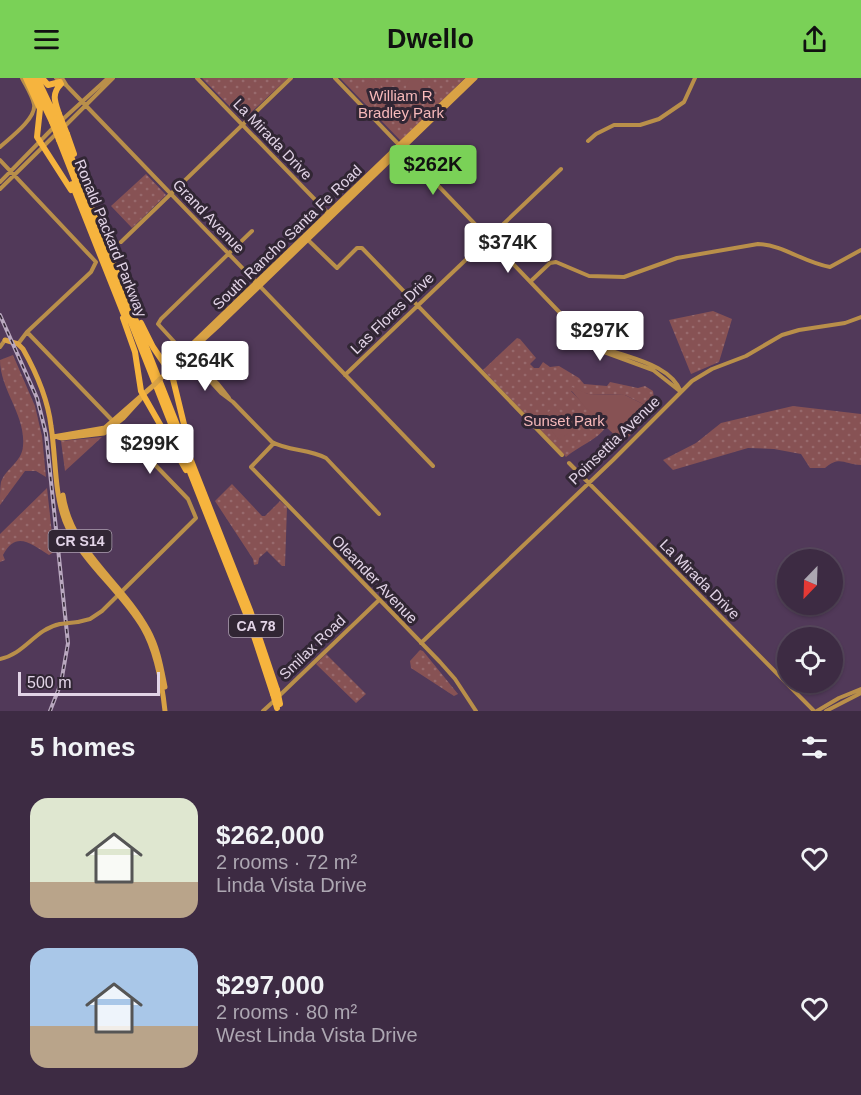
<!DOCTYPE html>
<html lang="en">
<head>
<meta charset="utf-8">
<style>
  :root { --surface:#3d2b43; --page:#48374e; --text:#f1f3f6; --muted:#ada7b2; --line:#56475c; --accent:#7ad157 }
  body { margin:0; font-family:Arial,sans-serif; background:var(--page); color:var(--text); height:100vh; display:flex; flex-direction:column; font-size:22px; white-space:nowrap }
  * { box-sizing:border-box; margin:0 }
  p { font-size:20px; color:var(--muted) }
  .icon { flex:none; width:33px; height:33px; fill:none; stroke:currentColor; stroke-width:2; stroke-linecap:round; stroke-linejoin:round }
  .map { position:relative; height:633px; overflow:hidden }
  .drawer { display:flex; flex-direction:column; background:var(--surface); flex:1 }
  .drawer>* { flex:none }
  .needle { width:39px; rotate:203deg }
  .fabs { position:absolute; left:777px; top:471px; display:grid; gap:12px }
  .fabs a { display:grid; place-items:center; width:66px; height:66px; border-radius:50%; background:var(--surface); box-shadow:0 2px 4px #0004,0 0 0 2px var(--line); font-size:30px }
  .scale { position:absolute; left:18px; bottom:15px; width:142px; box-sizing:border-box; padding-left:6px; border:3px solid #e2d4e7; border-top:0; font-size:16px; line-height:21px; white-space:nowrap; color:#e2d4e7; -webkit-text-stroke:4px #312634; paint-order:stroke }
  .price { position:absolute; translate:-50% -51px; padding:0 14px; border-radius:6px; background:#fff; color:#222; font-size:20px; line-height:39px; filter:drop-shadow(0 2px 3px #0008) }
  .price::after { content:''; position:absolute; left:50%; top:36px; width:18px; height:14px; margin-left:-9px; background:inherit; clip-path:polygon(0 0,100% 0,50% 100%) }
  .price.active { background:var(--accent); color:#111 }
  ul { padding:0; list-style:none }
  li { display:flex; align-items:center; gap:18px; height:150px; padding:0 30px }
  li span { display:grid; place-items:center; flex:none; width:168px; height:120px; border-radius:18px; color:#555 }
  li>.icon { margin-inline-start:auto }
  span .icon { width:72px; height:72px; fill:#fffc; stroke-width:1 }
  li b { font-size:26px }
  h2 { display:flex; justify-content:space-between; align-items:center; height:72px; padding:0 30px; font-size:26px }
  header { display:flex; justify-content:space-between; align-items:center; height:78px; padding:0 30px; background:var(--accent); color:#111; font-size:27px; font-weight:600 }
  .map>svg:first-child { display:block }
  .grass { fill:url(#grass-dots) }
  .garden { fill:#875254 }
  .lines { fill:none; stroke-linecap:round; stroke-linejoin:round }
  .secondary { stroke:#b98f4a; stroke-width:4 }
  .primary { stroke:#d9a245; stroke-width:5 }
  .highway { stroke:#f6b43e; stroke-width:6 }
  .rail-casing { stroke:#b9a8bf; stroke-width:4 }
  .rail { stroke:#312634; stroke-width:1.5; stroke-dasharray:4.5; stroke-linecap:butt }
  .secondary-bridge { stroke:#b98f4a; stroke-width:4 }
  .primary-bridge { stroke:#d9a245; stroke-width:5 }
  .highway-bridge { stroke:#f6b43e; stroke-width:6 }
  .labels { text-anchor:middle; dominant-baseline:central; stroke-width:6; stroke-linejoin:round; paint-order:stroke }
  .shield { fill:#312634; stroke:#ada0b1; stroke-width:1.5 }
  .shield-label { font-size:14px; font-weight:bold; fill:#e2d4e7 }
  .park-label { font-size:15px; fill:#f7b9ba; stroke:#312634 }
  .street-label { font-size:15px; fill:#e2d4e7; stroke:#312634 }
</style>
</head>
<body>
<header><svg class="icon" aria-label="menu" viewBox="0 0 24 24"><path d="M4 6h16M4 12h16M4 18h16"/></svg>Dwello<svg class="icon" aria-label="share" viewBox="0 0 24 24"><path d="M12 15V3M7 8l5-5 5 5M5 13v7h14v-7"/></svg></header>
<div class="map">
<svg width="861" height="633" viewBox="0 0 861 633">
  <defs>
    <pattern id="grass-dots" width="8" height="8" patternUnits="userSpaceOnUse" patternTransform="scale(1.5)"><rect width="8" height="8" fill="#875254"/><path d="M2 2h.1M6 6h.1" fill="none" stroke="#986a6d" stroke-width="1.8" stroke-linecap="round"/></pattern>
  </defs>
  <rect width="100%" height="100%" fill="#513959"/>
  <!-- grass -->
  <path class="grass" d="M202 0H288L243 42Z
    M340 0H465L401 63Z
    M146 96 166 117 132 150 111 128Z
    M713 233 732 241 719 284 691 296 669 242Z
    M517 260 520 261 536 280 530 286 534 290H539L543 284 550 289 559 288 579 300 584 306 607 308 610 304 638 310 645 308 653 313 654 321 660 323V326L655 332 625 317 588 316 571 313 606 349C597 362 579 368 566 379L483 292Z
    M13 277 35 328 42 358 46 399 36 393H25L0 427C0 420 0 409 1 404 6 390 22 384 23 368 26 337 0 312 0 282Z
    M793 328 861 336V387C845 387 840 377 825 390H810L801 376 774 371 748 370 673 392 663 382 696 365 721 345Z
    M102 359 65 393 61 363Z
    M232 406 262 438H265L280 423 287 429 285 488H282L267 473 259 480 258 486 254 487 253 481 215 423Z
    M47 410 54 474 49 477C31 466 16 452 3 477L5 482 0 484V456Z
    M420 572 423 573 458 616 454 618 411 590 410 583Z
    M326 576 366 616 356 625 316 586Z"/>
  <!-- garden -->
  <path class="garden" d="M373 0 382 10 380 17 384 14 393 24 392 27 384 36 378 29V23L372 29 360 17V13Z
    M410 0H419L431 12 415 29 406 20V9Z
    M572 309 588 316 625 317 655 332 623 365 585 329 571 312Z
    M555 329 573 352 559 362 541 339Z"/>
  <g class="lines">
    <!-- secondary -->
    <path class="secondary" d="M56 0 67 8 433 388
      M62 0 67 8
      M197 0 328 135
      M335 0 587 263 604 274 653 292 681 314
      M62 42 108 0
      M63 50 113 0
      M588 63 596 56 614 47H640L659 41 684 24 695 0
      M0 69C10 60 37 40 34 26 32 17 26 8 22 0
      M0 82 96 184 91 194 27 254 18 266
      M0 104 54 49
      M0 111 57 55
      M252 153 161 241 158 246 221 315 233 324 272 364C288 373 309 371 326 380L379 436
      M308 162 337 190 357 170H362L562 377
      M121 164 291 0
      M531 203 550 185 556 184 589 198 624 199 677 180 758 166C783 167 805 185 830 189L861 172
      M27 254 188 421 196 440 102 533 90 541 78 544
      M585 260C591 262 596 267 602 269 626 280 670 285 681 314
      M0 269 5 262
      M188 277 218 306 229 320
      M345 297 561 91
      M274 365 251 389 440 584 455 601 476 633
      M569 385 814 633
      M421 565 613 382 692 303 712 291 746 278 782 257 799 252 845 245 861 239
      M0 581C25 576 35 551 60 546
      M279 618 378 523
      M263 633 274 623
      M817 633 839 620 861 611
      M826 633 861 615"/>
    <!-- primary -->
    <path class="primary" d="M5 262 18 266 23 271C36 294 48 323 51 348 56 379 54 414 65 443 81 484 121 512 143 550 157 574 162 605 165 633
      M170 291 184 274 469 0
      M160 301 218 248 475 0
      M53 359 105 350 154 307
      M58 359 62 360 104 355 123 340 143 318
      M63 417C71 473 122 504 148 552 158 570 161 589 165 609"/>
    <!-- highway -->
    <path class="highway" d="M26 0 40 31 37 59 71 112
      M31 0 52 44
      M37 0 56 40
      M42 0 48 7 60 4
      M59 36C55 24 51 16 61 6
      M67 56 74 76
      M63 58 250 532 277 612
      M59 62 250 546 273 616
      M72 106 126 242
      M123 240 135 274 141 313 186 392
      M141 245 153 269 172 297 190 371"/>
    <defs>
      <path id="rail" d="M0 237 37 320 46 356 68 565 61 605 50 633"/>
    </defs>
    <!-- rail casing -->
    <use href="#rail" class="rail-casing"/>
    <!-- rail -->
    <use href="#rail" class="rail"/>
    <!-- secondary-bridge -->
    <path class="secondary-bridge" d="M60 546 78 544"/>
    <!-- primary-bridge -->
    <path class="primary-bridge" d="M154 307 160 301"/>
    <!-- highway-bridge -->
    <path class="highway-bridge" d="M59 36 67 56
      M56 40 63 58
      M52 44 59 62
      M277 612 280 626
      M273 616 277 630"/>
  </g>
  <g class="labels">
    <!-- shield labels -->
    <g class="shield">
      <rect x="48.5" y="452" width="63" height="22" rx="4.5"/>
      <rect x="229" y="537" width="54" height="22" rx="4.5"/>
    </g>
    <g class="shield-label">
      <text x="80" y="463">CR S14</text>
      <text x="256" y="548">CA 78</text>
    </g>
    <!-- park labels -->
    <g class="park-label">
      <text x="401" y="17">William R<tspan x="401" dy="17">Bradley Park</tspan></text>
      <text x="564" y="342">Sunset Park</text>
    </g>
    <!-- street labels -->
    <g class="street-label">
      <text transform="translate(273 61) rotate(46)">La Mirada Drive</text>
      <text transform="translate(209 138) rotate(46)">Grand Avenue</text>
      <text transform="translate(287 159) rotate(-44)">South Rancho Santa Fe Road</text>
      <text transform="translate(111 160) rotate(68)">Ronald Packard Parkway</text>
      <text transform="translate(392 235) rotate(-44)">Las Flores Drive</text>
      <text transform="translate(614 362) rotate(-44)">Poinsettia Avenue</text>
      <text transform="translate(375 501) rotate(46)">Oleander Avenue</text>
      <text transform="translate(700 501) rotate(45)">La Mirada Drive</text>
      <text transform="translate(312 569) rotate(-44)">Smilax Road</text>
    </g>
  </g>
</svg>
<div class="fabs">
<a><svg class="needle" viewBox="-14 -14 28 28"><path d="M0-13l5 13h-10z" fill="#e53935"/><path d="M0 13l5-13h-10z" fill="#ada7b2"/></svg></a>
<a><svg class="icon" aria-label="locate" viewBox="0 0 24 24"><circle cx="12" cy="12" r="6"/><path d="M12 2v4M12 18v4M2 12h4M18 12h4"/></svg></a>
</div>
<div class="scale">500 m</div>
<b class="price active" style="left:433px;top:118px">$262K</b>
<b class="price" style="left:508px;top:196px">$374K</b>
<b class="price" style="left:600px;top:284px">$297K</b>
<b class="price" style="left:205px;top:314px">$264K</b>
<b class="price" style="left:150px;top:397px">$299K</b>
</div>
<section class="drawer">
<h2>5 homes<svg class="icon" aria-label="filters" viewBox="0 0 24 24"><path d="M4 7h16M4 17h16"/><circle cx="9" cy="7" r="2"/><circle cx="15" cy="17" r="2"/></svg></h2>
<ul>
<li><span style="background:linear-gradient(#dfe7d0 70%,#b9a48a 0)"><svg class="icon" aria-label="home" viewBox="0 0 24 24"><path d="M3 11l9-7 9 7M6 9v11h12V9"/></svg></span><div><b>$262,000</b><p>2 rooms · 72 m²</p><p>Linda Vista Drive</p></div><svg class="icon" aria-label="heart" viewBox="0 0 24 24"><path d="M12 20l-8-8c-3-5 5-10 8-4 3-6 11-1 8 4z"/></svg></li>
<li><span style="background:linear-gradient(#a9c7e8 65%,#b9a48a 0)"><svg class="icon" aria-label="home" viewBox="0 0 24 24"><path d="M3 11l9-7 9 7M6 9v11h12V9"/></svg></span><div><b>$297,000</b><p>2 rooms · 80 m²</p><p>West Linda Vista Drive</p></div><svg class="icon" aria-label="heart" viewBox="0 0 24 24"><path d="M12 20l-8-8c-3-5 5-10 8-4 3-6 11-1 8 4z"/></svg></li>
</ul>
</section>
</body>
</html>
